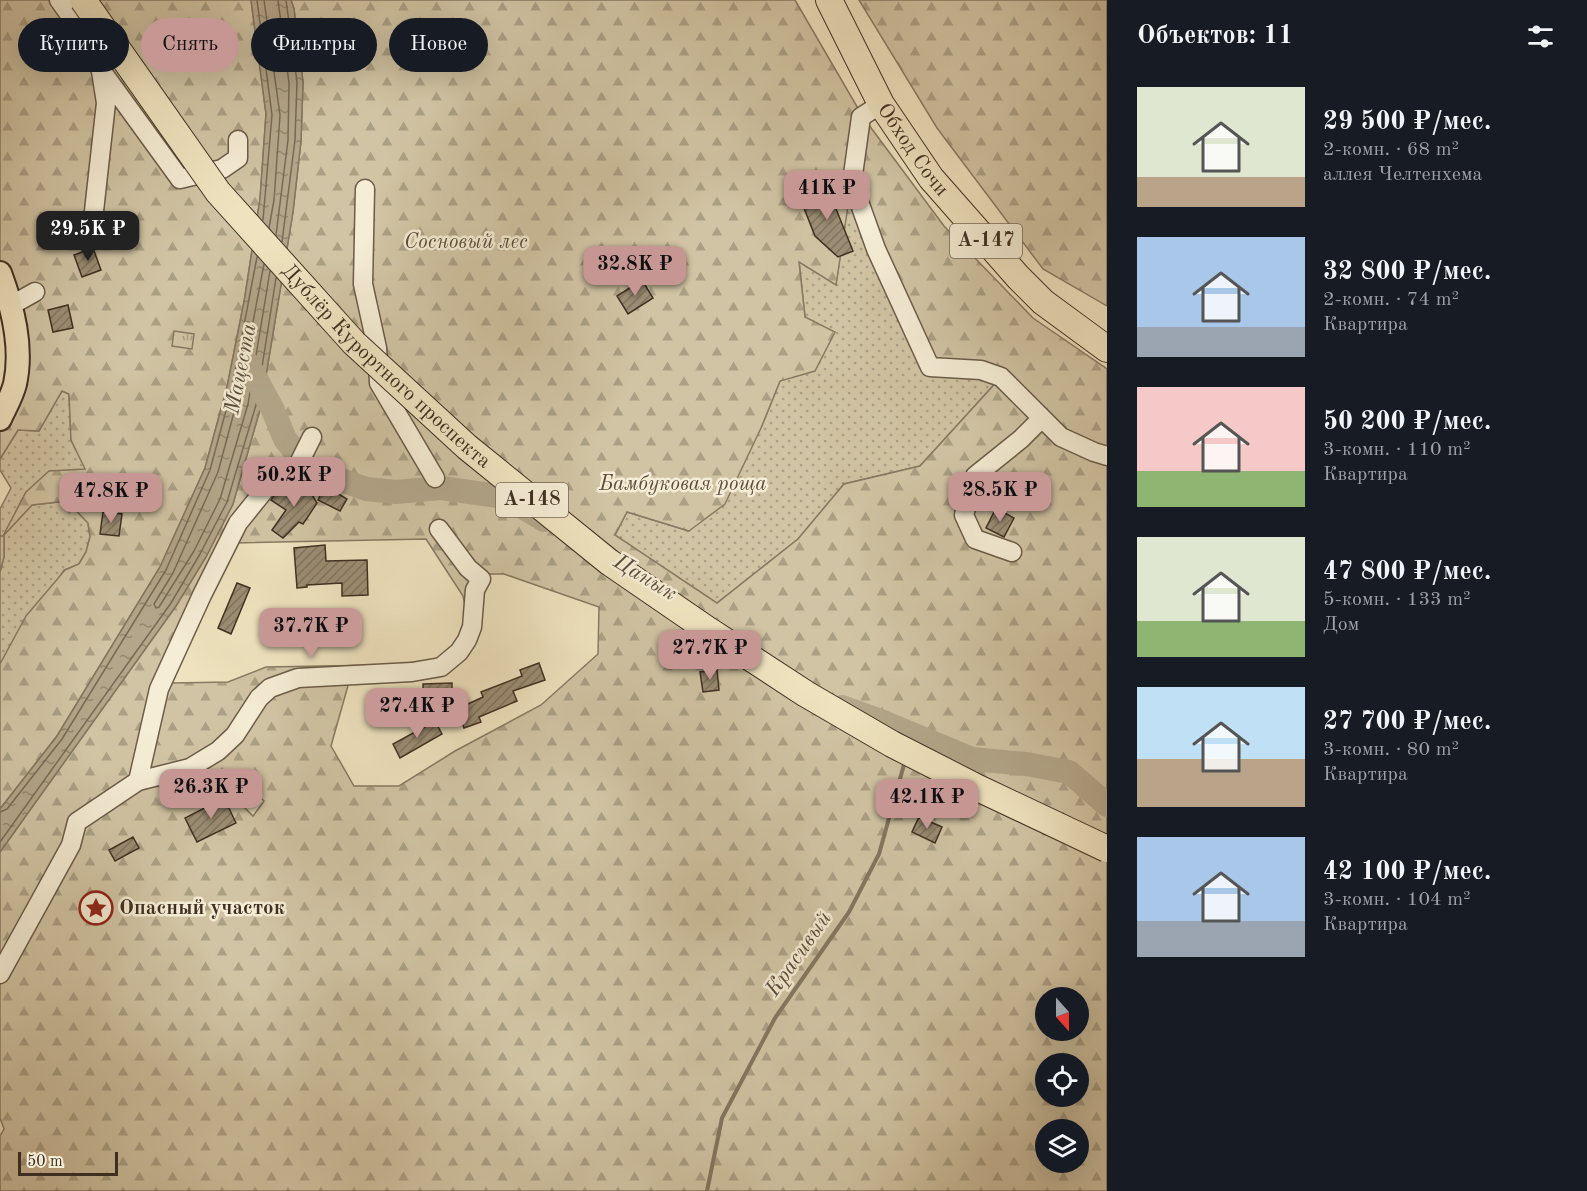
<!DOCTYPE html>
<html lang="ru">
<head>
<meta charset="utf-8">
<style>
  :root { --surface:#171b24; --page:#242831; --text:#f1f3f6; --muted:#9ea1a6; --accent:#c59692 }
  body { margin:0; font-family:"Old Standard TT",serif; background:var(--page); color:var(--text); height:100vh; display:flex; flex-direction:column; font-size:22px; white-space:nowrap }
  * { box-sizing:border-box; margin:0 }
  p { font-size:20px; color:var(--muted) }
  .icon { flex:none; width:33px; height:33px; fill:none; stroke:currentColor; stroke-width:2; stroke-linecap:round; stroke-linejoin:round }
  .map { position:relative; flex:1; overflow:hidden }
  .details { display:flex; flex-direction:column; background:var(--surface); width:480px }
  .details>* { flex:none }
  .guide { position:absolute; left:18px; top:18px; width:570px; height:54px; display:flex; gap:12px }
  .needle { width:39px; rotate:159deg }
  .fabs { position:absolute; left:1035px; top:987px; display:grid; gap:12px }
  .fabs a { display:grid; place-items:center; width:54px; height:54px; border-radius:50%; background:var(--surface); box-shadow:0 6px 24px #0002; font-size:30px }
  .scale { position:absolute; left:18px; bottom:15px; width:100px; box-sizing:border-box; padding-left:6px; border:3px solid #3f2f22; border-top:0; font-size:16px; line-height:21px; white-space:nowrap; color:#3f2f22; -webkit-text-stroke:4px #f5edd5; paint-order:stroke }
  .price { position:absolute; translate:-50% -51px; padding:0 14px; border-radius:12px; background:var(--accent); color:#111; font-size:20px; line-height:39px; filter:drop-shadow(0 2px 3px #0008) }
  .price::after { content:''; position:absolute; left:50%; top:36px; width:18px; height:14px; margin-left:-9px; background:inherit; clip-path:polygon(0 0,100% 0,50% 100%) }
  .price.active { background:#222; color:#fff }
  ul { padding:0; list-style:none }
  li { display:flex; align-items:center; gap:18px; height:150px; padding:0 30px }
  li span { display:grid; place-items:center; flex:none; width:168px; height:120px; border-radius:0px; color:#555 }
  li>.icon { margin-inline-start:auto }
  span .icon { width:72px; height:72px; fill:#fffc; stroke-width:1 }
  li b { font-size:26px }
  h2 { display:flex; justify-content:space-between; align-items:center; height:72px; padding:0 30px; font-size:26px }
  .pill { padding:0 21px; border-radius:27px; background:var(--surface); box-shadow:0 6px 24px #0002; font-size:21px; line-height:54px }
  .pill.active { background:var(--accent); color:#111 }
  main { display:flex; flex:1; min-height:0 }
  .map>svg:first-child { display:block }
  .grass { fill:url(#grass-dots); stroke:#887a63; stroke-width:1.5 }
  .forest { fill:url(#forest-firs); stroke:#887a63; stroke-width:1.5; fill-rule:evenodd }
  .park { fill:url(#park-tufts); stroke:#887a63; stroke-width:1.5 }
  .water { fill:url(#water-ripples); stroke:#857660; stroke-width:1.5 }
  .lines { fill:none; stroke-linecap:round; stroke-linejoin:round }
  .shore { stroke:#796a56; stroke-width:1.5 }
  .stream { stroke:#857660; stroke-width:4 }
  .river { stroke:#b3a68a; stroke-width:24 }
  .building { fill:url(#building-hatch); stroke:#3f2f22; stroke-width:1.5 }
  .minor-casing { stroke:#6b5c49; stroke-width:21 }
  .major-casing { stroke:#3f2f22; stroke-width:26 }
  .highway-casing { stroke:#3f2f22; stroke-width:28 }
  .minor { stroke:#f5edd5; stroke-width:18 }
  .major { stroke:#efe3bf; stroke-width:22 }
  .highway { stroke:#efe3bf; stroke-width:26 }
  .highway-bridge-casing { stroke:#3f2f22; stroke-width:28; stroke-linecap:butt }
  .highway-bridge { stroke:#efe3bf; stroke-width:26 }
  .labels { text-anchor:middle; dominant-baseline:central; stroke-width:5; stroke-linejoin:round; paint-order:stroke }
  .shield { fill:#f5edd5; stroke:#766858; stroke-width:1.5 }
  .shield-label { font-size:20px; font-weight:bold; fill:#3f2f22 }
  .street-label { font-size:21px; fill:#3f2f22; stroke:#f5edd5 }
  .park-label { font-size:21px; font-style:italic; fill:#5c4d3c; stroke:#f5edd5 }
  .poi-label { font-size:21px; font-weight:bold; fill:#3f2f22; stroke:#f5edd5; text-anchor:start }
  .water-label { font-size:22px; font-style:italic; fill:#5c4d3c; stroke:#f5edd5 }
</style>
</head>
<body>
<main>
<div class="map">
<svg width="1107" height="1191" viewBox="0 0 1107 1191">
  <defs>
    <pattern id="grass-dots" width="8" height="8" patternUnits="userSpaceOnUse" patternTransform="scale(1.5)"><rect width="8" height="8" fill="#d1c4a4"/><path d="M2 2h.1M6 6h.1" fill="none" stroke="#aba085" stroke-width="1.8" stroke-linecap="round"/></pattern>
    <pattern id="forest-firs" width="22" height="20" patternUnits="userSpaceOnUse" patternTransform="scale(1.5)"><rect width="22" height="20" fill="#d1c4a4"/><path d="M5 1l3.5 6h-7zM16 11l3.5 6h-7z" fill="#aba085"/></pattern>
    <pattern id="park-tufts" width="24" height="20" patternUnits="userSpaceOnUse" patternTransform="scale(1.5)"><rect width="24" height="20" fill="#d1c4a4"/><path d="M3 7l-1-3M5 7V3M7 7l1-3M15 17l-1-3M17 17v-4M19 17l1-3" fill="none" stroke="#aba085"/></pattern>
    <pattern id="water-ripples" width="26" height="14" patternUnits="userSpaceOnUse" patternTransform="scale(1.5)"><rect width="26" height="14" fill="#b3a68a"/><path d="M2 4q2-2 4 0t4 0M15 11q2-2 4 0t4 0" fill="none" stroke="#938870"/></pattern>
    <pattern id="building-hatch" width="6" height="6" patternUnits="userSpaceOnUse" patternTransform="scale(1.5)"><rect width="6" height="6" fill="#9b8d74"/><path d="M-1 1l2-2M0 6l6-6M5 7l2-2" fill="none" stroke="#80745f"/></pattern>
  </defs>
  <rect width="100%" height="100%" fill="#efe3bf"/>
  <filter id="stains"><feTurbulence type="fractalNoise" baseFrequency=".00333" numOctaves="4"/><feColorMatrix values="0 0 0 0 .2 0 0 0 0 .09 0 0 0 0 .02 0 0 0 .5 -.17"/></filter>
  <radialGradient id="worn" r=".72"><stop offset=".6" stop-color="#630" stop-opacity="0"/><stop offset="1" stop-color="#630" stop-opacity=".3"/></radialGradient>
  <!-- grass -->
  <path class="grass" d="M861 117 1001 377 920 466 844 484 798 539 717 603 615 535 627 512 689 531 761 428 780 381 805 317 799 261 836 284Z
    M62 391 69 394 71 440 86 469 26 492 3 537 0 536V509L11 488 0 470V459L18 430 39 431Z
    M67 501 88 523 90 537 86 552 79 564 64 570 0 664V572L4 557V535L32 505Z"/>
  <!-- forest -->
  <path class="forest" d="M0 0H251L266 114 260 199 244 302 227 387 205 468 160 567 57 736 0 809V664L26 616 65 570 79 564 86 552 90 537 88 523 67 501 32 505 4 535V557L0 572V536H3L26 492 49 471 85 469 71 440 69 394 62 391 39 431 18 430 0 459V419L14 385 0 272Z
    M291 0H795L863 117 944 226 1033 318 1107 369V1191H0V1136L4 1129 0 1118V852L176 606 206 557 233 504 261 406 293 212 301 141 303 82 294 9ZM853 173 852 182 876 249 930 367 981 370 1001 377 920 466 844 484 798 539 717 603 615 535 627 512 689 531 725 504 761 428 780 381 815 371 835 332 805 317 799 262 836 285ZM426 539 463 596 467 615 464 638 434 664 266 667 228 682 172 683 234 543ZM489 574H504L599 607 598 654 541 705 455 751 399 786H354L331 746 351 675C395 673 455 682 471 630 475 616 475 598 477 584ZM248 786 264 801 253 816 241 804 240 792ZM1046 998H1078V1030H1046ZM1046 1064H1078V1096H1046ZM1046 1130H1078V1162H1046Z
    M859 0H1107V306L1043 269 937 128Z"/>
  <!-- park -->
  <path class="park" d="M174 331 194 334 192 349 172 346Z"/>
  <!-- water -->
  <path class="water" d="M251 0H291L294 9 303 82 301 141 293 212 261 406 233 504 206 557 176 606 0 852V809L57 736 160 567 205 468 227 387 244 302 260 199 266 114Z"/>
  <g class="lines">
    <!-- shore -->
    <path class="shore" d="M257 0 272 115 263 220
      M264 0 280 115 274 200 269 228
      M276 235 288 140 289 83 278 0
      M282 242 295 140 297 82 286 0
      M264 264 240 390 218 472 173 573 154 604 156 608 159 607 194 551 220 499 248 404 270 271
      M0 812 7 809 62 739 166 570 210 470 232 388 257 257
      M0 842 171 603 200 554 227 502 256 405 276 278"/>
    <!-- stream -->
    <path class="stream" d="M707 1191 722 1118 775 1018 849 912 879 854 905 761"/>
    <!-- river -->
    <path class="river" d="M248 364 273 410 285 439 308 468 366 489 396 492 440 488 506 497 544 520
      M842 707 881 721 972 759 1026 764 1069 772 1107 805"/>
  </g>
  <!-- building -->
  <path class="building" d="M832 185 837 197 832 199 853 251 838 257 815 236 800 198Z
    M93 248 101 270 82 277 74 255Z
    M642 280 653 298 628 314 617 296Z
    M68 305 73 328 53 332 48 310Z
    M303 480 317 503 303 524 299 522 283 538 272 530 286 510 271 500 274 496 298 485Z
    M325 486 347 499 340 511 318 500Z
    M996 508 1014 518 1004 537 986 528Z
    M103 512 122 514 119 536 100 534Z
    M325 545 326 561 367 560 368 595 342 596V583L307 585V587L297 588 294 548Z
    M237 583 250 588 231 634 218 628Z
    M539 663 545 680 513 691 517 701 479 717 481 722 464 728 457 709 483 697 481 692 522 676 520 670Z
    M717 670 719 690 703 692 700 672Z
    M452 683V706L424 707 423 684Z
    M435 721 442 734 400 758 393 744Z
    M224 798 236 823 197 842 185 818Z
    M919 817 942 827 935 843 912 832Z
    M133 837 139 848 115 861 109 850Z"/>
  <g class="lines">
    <defs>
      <path id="minor" d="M59 0 89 42 101 71 106 103 92 229
        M103 73 180 179 222 169 238 158V140
        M881 104 861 117 852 182 876 249 930 367 981 370 1001 377 1061 437 1094 452 1107 456
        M365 189 363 284 377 348 379 383 435 478
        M10 306 35 292
        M1012 552 975 539 964 515 975 476 1021 439 1042 418
        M138 781 159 689 202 595 238 523 267 487 293 475 312 437
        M0 974 71 845 77 822 138 781 190 768 218 751 235 735 259 698 270 688 298 678 412 672 441 667 459 652 467 640 472 627 475 590 481 579 468 568 439 529"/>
      <path id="major" d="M0 273C13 308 23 347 15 384 12 396 5 408 0 419"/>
      <g id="highway">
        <path id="s1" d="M829 0 881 104 931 178 1018 277 1043 302 1107 349"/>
      </g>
    </defs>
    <!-- minor casing -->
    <use href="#minor" class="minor-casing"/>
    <!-- major casing -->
    <use href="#major" class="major-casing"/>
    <!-- highway casing -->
    <use href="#highway" class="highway-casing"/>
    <!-- minor -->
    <use href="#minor" class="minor"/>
    <!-- major -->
    <use href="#major" class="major"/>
    <!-- highway -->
    <use href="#highway" class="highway"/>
    <defs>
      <g id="highway-bridge">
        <path id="s2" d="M83 0 218 192 354 343 467 447 609 562 708 630 806 694 892 744 978 788 1107 849"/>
      </g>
    </defs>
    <!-- highway-bridge casing -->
    <use href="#highway-bridge" class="highway-bridge-casing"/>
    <!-- highway-bridge -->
    <use href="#highway-bridge" class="highway-bridge"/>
  </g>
  <!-- icons -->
  <defs>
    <symbol id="sight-ring" viewBox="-11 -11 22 22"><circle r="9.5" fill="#f5edd5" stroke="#8f2418" stroke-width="1.5"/><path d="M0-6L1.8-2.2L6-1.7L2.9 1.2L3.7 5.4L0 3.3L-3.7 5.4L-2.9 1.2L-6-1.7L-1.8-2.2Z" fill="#8f2418"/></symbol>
  </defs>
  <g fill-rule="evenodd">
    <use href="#sight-ring" x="77" y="889" width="38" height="38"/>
  </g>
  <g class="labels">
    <!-- shield labels -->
    <g class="shield">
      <rect x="950" y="224" width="72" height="34" rx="4.5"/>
      <rect x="496" y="483" width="72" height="34" rx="4.5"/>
    </g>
    <g class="shield-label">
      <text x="986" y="241">А-147</text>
      <text x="532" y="500">А-148</text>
    </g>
    <!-- street labels -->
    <g class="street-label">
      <text stroke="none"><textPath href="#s1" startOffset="172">Обход Сочи</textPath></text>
      <text stroke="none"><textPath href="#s2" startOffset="477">Дублёр Курортного проспекта</textPath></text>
    </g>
    <!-- park labels -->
    <g class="park-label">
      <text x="466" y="242">Сосновый лес</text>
      <text x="683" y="484">Бамбуковая роща</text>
    </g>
    <!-- poi labels -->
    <g class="poi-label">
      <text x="119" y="908">Опасный участок</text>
    </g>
    <!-- water labels -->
    <g class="water-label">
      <text transform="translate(241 369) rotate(-79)">Мацеста</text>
      <text transform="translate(645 578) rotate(31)">Цанык</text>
      <text transform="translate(799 954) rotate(-55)">Красивый</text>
    </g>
  </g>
  <rect width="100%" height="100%" filter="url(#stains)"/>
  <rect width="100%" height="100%" fill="url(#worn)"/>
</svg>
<div class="fabs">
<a><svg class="needle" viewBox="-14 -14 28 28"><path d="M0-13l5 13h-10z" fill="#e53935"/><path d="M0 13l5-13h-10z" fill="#9ea1a6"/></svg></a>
<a><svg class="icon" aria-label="locate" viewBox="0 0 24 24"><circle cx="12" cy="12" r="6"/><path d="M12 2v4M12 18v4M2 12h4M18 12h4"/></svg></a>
<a><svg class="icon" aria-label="layers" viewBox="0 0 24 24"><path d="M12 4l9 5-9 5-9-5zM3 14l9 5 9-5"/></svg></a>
</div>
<div class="scale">50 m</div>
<b class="price" style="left:827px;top:221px">41K ₽</b>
<b class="price active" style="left:88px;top:262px">29.5K ₽</b>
<b class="price" style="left:635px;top:297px">32.8K ₽</b>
<b class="price" style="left:294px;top:508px">50.2K ₽</b>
<b class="price" style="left:1000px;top:523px">28.5K ₽</b>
<b class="price" style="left:111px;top:524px">47.8K ₽</b>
<b class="price" style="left:311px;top:659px">37.7K ₽</b>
<b class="price" style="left:710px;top:681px">27.7K ₽</b>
<b class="price" style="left:417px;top:739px">27.4K ₽</b>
<b class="price" style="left:211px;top:820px">26.3K ₽</b>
<b class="price" style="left:927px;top:830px">42.1K ₽</b>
<div class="guide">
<a class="pill">Купить</a>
<a class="pill active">Снять</a>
<a class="pill">Фильтры</a>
<a class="pill">Новое</a>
</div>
</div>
<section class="details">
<h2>Объектов: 11<svg class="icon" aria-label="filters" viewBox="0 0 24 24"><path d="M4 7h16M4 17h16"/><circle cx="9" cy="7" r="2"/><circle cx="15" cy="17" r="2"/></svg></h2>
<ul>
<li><span style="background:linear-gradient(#dfe7d0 75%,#b9a48a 0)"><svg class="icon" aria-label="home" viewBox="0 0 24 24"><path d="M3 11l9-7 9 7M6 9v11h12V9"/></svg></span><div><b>29 500 ₽/мес.</b><p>2-комн. · 68 m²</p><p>аллея Челтенхема</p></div></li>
<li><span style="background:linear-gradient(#a9c7e8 75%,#9aa5b1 0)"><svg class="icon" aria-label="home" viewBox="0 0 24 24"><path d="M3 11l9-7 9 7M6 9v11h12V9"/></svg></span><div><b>32 800 ₽/мес.</b><p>2-комн. · 74 m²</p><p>Квартира</p></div></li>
<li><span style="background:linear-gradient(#f6c9c9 70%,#8fb573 0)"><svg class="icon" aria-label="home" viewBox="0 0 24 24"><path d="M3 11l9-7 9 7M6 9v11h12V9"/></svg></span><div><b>50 200 ₽/мес.</b><p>3-комн. · 110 m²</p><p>Квартира</p></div></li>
<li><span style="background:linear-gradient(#dfe7d0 70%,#8fb573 0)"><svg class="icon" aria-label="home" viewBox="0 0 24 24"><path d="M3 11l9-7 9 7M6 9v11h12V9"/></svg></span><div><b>47 800 ₽/мес.</b><p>5-комн. · 133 m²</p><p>Дом</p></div></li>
<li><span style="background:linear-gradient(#bfe0f5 60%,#b9a48a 0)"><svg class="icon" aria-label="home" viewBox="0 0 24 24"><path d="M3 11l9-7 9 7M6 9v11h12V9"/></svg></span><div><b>27 700 ₽/мес.</b><p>3-комн. · 80 m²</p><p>Квартира</p></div></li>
<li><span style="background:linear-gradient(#a9c7e8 70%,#9aa5b1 0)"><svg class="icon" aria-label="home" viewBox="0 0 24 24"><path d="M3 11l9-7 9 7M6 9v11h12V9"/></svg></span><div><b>42 100 ₽/мес.</b><p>3-комн. · 104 m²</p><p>Квартира</p></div></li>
</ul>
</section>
</main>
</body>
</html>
